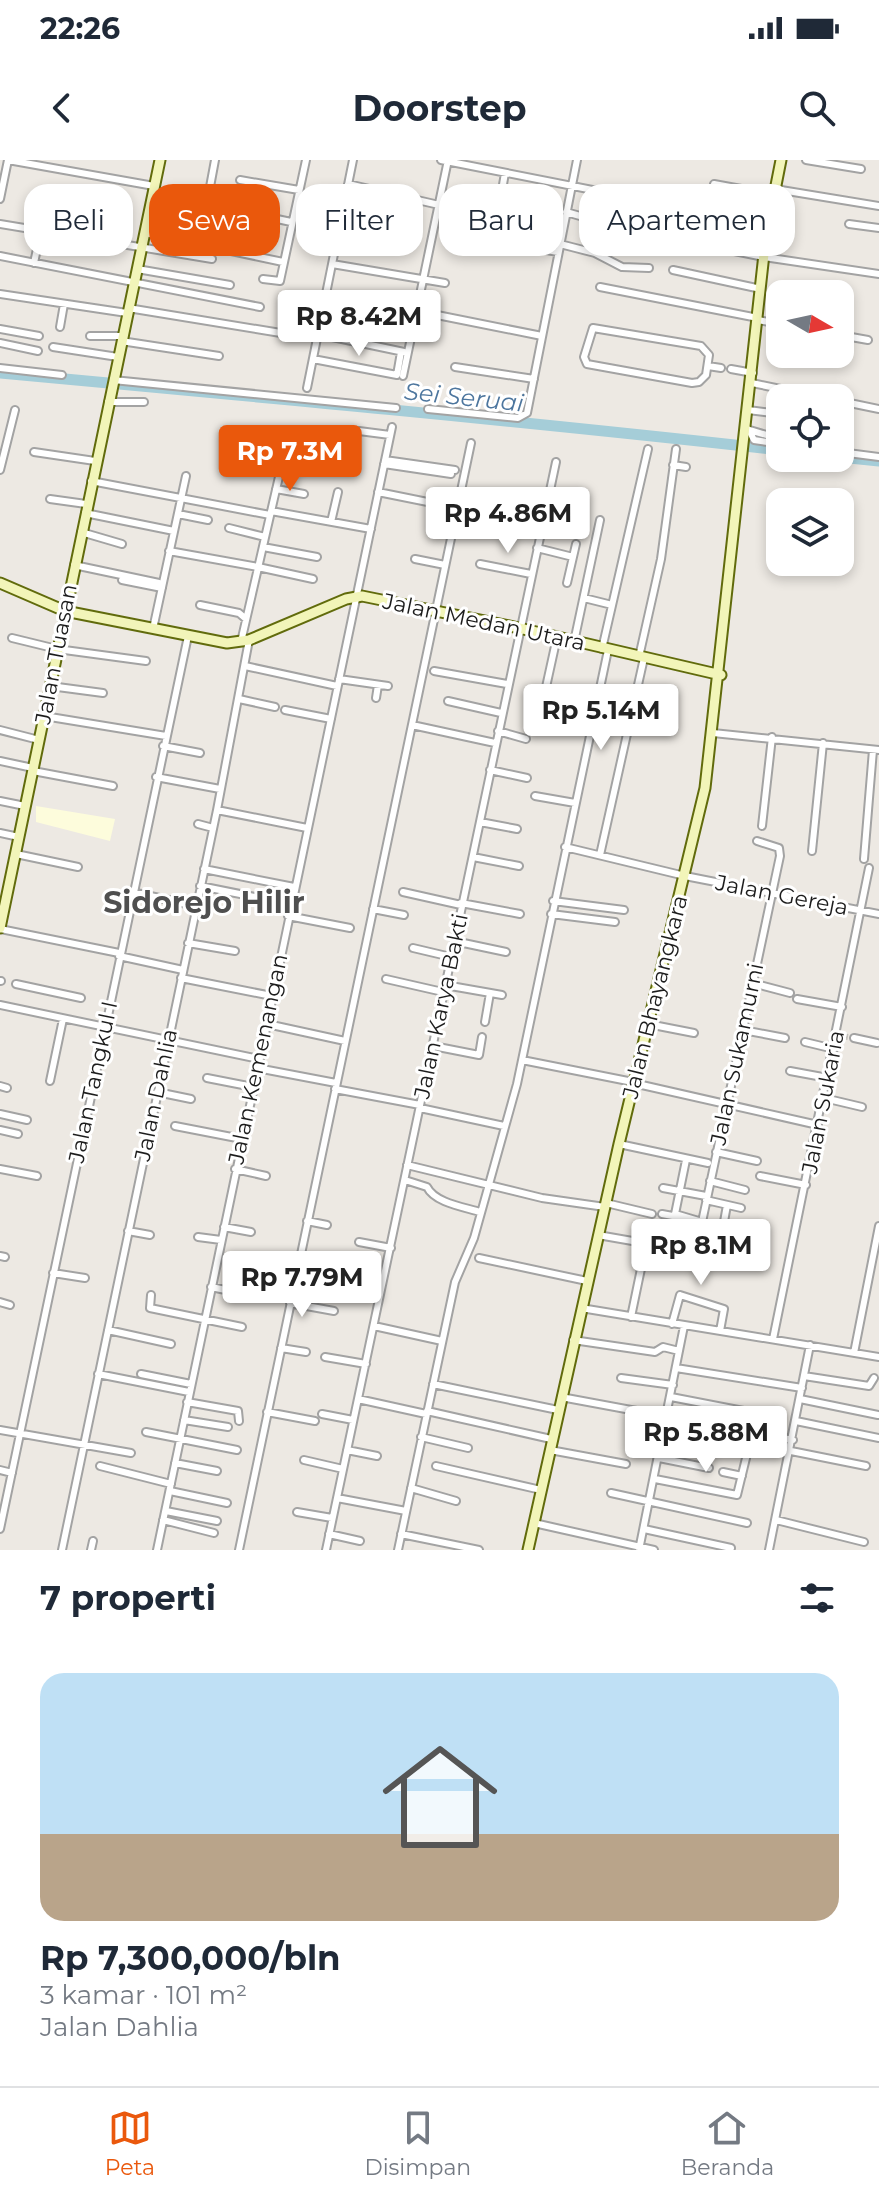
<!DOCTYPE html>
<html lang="id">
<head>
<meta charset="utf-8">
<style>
  :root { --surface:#fff; --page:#f2f2f3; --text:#1f2937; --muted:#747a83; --line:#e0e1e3; --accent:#ea580c }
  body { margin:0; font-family:Montserrat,sans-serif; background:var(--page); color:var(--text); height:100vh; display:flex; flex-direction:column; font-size:30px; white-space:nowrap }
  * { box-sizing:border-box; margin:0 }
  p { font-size:26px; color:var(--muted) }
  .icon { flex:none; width:44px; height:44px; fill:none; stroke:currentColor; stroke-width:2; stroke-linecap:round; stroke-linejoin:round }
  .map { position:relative; height:1390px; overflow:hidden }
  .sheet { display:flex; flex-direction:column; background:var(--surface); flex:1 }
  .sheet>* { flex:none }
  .banner { position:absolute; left:24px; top:24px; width:832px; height:72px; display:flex; gap:16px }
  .needle { width:52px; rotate:99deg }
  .buttons { position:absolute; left:766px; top:120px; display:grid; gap:16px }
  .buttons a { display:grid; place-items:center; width:88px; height:88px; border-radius:16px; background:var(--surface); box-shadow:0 4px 12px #0003; font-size:40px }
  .price { position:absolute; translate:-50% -68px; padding:0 18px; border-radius:8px; background:#fff; color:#222; font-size:26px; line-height:52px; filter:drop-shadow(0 2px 4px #0008) }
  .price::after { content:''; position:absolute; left:50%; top:48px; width:24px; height:18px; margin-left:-12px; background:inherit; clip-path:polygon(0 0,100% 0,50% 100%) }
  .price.active { background:var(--accent); color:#fff }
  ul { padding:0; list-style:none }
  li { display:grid; align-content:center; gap:16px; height:424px; padding:0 40px }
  li span { display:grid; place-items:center; height:248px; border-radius:24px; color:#555 }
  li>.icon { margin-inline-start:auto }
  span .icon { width:144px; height:144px; fill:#fffc; stroke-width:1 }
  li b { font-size:34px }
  h2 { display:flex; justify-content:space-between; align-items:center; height:96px; padding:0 40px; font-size:34px }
  .chip { padding:0 28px; border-radius:24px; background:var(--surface); box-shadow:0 4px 12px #0003; font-size:28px; line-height:72px }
  .chip.active { background:var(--accent); color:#fff }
  .status { display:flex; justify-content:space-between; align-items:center; height:56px; padding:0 40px; background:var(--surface); direction:ltr }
  .status svg { height:22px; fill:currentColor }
  header { display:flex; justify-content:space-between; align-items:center; height:104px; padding:0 40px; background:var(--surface); font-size:36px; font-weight:700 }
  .tabs { display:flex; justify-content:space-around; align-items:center; height:112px; border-top:2px solid var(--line); background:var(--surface); font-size:22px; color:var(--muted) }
  .tabs a { display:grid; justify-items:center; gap:4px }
  .tabs .active { color:var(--accent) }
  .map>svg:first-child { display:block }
  .education { fill:#fdfcdc }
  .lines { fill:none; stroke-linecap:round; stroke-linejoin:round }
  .river { stroke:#a5cdd8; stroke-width:11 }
  .street-tunnel { stroke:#c3c0bb; stroke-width:6; stroke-dasharray:6 3; stroke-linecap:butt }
  .street-casing { stroke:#a3a3a3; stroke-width:10 }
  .secondary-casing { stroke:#616b0c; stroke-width:13 }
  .street { stroke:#fff; stroke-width:6 }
  .secondary { stroke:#f2f5b9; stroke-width:9 }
  .labels { text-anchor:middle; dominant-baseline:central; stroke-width:6; stroke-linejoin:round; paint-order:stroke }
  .street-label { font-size:22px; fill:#1c1c1c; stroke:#fff }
  .water-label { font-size:24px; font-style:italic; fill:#4d769e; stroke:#fff }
  .district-label { font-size:30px; font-weight:bold; fill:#4f4f4f; stroke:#fff }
</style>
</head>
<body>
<div class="status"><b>22:26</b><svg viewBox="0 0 49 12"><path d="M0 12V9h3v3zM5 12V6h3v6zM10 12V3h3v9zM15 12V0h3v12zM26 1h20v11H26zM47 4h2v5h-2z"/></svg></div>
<header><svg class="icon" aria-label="back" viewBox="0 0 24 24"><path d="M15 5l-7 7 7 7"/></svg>Doorstep<svg class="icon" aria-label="search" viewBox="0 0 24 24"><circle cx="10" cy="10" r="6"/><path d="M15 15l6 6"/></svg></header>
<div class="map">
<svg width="879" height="1390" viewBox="0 0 879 1390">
  <rect width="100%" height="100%" fill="#ede9e3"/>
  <!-- education -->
  <path class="education" d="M36 646 115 659 110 681 36 662Z"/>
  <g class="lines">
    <!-- river -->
    <path class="river" d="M0 213C260 237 520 261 780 290
      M840 297 879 301"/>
    <!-- street-tunnel -->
    <path class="street-tunnel" d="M842 876 854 878"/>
    <defs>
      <path id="street" d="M441 0 694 50 693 62 766 76
        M806 0 861 9
        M240 20 299 30
        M348 24 439 45
        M714 24 774 35
        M775 29 879 46
        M153 32 291 62
        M0 39 8 0 154 26
        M207 43 215 0
        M566 52 629 70 764 97 879 114
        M497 59 505 13
        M0 64 212 99
        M849 64 879 68
        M145 73 176 79
        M475 78 558 92
        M560 84 595 93 622 107 649 108
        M212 87 283 102
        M0 96 260 147
        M34 103 41 70
        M332 104 445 123
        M137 109 230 125
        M673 110 761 129
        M263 119 280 121 306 0
        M600 127 758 158
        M0 134 127 153
        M128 148 299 176
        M417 151 542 176
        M758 160 780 164
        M60 167 64 144
        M593 168 701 186 709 195 706 215 699 222 692 223 587 204 584 197Z
        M0 169 39 176
        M318 174 404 192
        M840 175 868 180
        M90 176H122
        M121 181 219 196
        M0 183 38 191
        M53 187 118 197
        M313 199 397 215 401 192
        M708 206 721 208
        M455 207 534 219
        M0 208 62 215
        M731 209 753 213
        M403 216 448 0
        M113 220 396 248
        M752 223 824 238
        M307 228 353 0
        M840 241 879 249
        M108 242H144
        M428 249 518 258 527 253 577 0
        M748 250 780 254
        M746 269 780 279
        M749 270 754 280 780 284
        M359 271 390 275
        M34 292 95 301
        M840 292 879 297
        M385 300 455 310
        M384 304 451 314
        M673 305 686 307
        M0 310 15 250
        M91 321 270 355
        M276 329 304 334
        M378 332 457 348
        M50 339 86 344
        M271 351 371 369
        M85 353 174 371
        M178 354 208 360
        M331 362 338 332
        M229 368 265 377
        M81 372 122 384
        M263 387 317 397
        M537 388 573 397
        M169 391 258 407
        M415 399 445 405
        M480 404 531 414
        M74 405 159 423
        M258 407 313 419
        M122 420 162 428
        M567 423 576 384
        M584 438 612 445
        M200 445 239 453 246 459
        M153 469 186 316
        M12 478 57 489 146 501
        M241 482 281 308
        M574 482 600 360
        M602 489 648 289
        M639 497 661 399 676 289
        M245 506 337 526
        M434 511 507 524
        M339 519 388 526
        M50 526 103 533
        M376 538 378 525
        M239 539 275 547
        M448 541 501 553
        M285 550 331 559
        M44 556 166 576
        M539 559 557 477
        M412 565 495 583
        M0 570 39 580
        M498 571 526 579
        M713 573 879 590
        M163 586 200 593
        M0 601 33 608
        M490 610 527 618
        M33 611 113 626
        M156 617 220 629
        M535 636 575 643
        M0 641 25 646
        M217 650 307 668
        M480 662 517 669
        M198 664 213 668
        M762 666 772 577
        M0 673 19 677
        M565 687 685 716 879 754
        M812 691 823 583
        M16 694 78 707
        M600 695 644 498
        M473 697 519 706
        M864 699 873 590
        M204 709 294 727
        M200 726 290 744
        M132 732 196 746
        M403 732 461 745
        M553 741 624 750
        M461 743 520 754
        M373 749 404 755
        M551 754 615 762
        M288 756 350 768
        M0 769 119 793
        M454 781 506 792
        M188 783 235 791
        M413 788 451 797
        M119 796 183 810
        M181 818 272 836
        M386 819 443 832
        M0 821H1
        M752 823 790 833
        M16 824 81 838
        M445 825 502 835
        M797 839 842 847
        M0 845 259 899
        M485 862 490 833
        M267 864 345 881
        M648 864 694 873
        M743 870 785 878
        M854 878 877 883
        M805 882 834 889
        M433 886 479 895 482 877
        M522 900 633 922
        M257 908 336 923
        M790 911 828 918
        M207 918 253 927
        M50 921 63 859
        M633 923 818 965
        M0 926 7 928
        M335 929 420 945
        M157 932 191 939
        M824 938 862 947
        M420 948 504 966
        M0 954 27 960
        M175 966 242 979
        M0 970 18 974
        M619 984 708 1003
        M716 992 757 1001
        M686 1000 675 1054 702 1062 780 696 779 688 757 681
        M407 1005 542 1038 605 1047
        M0 1009 37 1016
        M235 1009 266 1016
        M760 1016 806 1025
        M405 1020 427 1027C435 1043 464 1047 480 1052
        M710 1021 745 1030
        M663 1028 706 1036
        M706 1040 741 1048
        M606 1043 652 1054
        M662 1054 678 1057
        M307 1061 327 1065
        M224 1067 251 1072
        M128 1071 150 1075
        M598 1075 684 1090
        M198 1077 221 1080
        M359 1082 391 1088
        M712 1086 720 1084 727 1045
        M0 1096 5 1097
        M479 1098 587 1121
        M53 1113 85 1118
        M254 1126 292 1134
        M211 1127 240 1133
        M151 1135 150 1148 242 1167
        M0 1142 10 1145
        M290 1143 334 1151
        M581 1148 879 1197
        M631 1157 642 1104
        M672 1164 680 1135 724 1149 720 1171
        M374 1166 442 1181
        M108 1170 171 1184
        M773 1179 869 708
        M573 1180 655 1192 663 1187 679 1191
        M281 1188 306 1192
        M854 1193 879 1066
        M325 1197 366 1204
        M676 1208 802 1228
        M98 1214 189 1232
        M141 1214 191 1224
        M804 1216 869 1226 874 1218
        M621 1218 673 1225
        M433 1224 558 1250
        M561 1237 793 1280
        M671 1237 759 1254
        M358 1239 426 1254
        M800 1239 878 1255
        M187 1242 238 1251 239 1261
        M427 1251 551 1279
        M267 1252 315 1261
        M322 1254 353 1260
        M184 1260 228 1267
        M796 1261 879 1278
        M0 1270 131 1293
        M146 1272 237 1290
        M421 1277 468 1288
        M347 1290 377 1296
        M550 1290 626 1304
        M791 1291 866 1306
        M659 1298 709 1308
        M304 1300 343 1309
        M175 1303 217 1311
        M100 1306 171 1324
        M436 1306 541 1330
        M0 1310 12 1313
        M723 1312 742 1316
        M655 1319 737 1335 747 1294
        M411 1328 456 1341
        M170 1331 227 1343
        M611 1333 747 1363
        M337 1338 406 1351
        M166 1351 217 1361
        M297 1352 332 1358
        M163 1360 214 1373
        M776 1360 864 1382
        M534 1363 654 1390
        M0 1369 188 476
        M644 1369 731 1388
        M329 1374 360 1381
        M401 1374 479 1390
        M62 1390 217 650 249 480
        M91 1390 93 1381
        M157 1390 392 267
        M239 1390 471 283
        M326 1390 556 302
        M398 1390 455 1122 474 1078 517 924 608 490
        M639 1390 684 1166
        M769 1390 810 1185"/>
      <path id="secondary" d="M0 423 65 451 227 483 249 480 346 439 362 436 519 468 721 515
        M0 768 160 0
        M528 1390 619 984 705 628 766 76 781 0"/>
    </defs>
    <!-- street casing -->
    <use href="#street" class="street-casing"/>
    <!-- secondary casing -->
    <use href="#secondary" class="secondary-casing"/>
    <!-- street -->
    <use href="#street" class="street"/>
    <!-- secondary -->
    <use href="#secondary" class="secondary"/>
  </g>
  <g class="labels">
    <!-- street labels -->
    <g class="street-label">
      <text transform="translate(484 462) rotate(12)">Jalan Medan Utara</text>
      <text transform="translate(56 494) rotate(-79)">Jalan Tuasan</text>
      <text transform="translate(782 735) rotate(11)">Jalan Gereja</text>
      <text transform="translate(655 837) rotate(-76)">Jalan Bhayangkara</text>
      <text transform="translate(441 846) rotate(-78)">Jalan Karya Bakti</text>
      <text transform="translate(737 894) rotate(-78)">Jalan Sukamurni</text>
      <text transform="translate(258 899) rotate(-78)">Jalan Kemenangan</text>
      <text transform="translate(93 922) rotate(-78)">Jalan Tangkul I</text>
      <text transform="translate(156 935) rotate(-78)">Jalan Dahlia</text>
      <text transform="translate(823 942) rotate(-79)">Jalan Sukaria</text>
    </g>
    <!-- water labels -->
    <g class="water-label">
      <text transform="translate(464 237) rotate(6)">Sei Seruai</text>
    </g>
    <!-- district labels -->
    <g class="district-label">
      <text x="204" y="742">Sidorejo Hilir</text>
    </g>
  </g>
</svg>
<div class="buttons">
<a><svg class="needle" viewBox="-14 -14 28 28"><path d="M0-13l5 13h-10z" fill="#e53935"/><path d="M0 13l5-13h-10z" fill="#747a83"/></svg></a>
<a><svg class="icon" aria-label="locate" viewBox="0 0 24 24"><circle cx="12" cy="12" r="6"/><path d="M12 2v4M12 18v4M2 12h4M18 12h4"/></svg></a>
<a><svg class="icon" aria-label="layers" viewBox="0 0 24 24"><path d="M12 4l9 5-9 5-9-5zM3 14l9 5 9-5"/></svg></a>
</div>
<b class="price" style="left:359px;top:198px">Rp 8.42M</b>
<b class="price active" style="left:290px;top:333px">Rp 7.3M</b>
<b class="price" style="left:508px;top:395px">Rp 4.86M</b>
<b class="price" style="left:601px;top:592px">Rp 5.14M</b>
<b class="price" style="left:701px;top:1127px">Rp 8.1M</b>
<b class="price" style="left:302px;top:1159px">Rp 7.79M</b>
<b class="price" style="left:706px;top:1314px">Rp 5.88M</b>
<div class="banner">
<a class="chip">Beli</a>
<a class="chip active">Sewa</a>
<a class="chip">Filter</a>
<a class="chip">Baru</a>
<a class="chip">Apartemen</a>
</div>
</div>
<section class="sheet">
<h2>7 properti<svg class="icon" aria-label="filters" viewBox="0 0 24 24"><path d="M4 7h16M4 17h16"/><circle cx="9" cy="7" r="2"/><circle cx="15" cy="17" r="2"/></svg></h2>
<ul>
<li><span style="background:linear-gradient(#bfe0f5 65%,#b9a48a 0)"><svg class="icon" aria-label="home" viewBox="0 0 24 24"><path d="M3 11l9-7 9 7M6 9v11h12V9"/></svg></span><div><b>Rp 7,300,000/bln</b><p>3 kamar · 101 m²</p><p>Jalan Dahlia</p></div></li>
</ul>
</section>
<nav class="tabs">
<a class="active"><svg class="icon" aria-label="map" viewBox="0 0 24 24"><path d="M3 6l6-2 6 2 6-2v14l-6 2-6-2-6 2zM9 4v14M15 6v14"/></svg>Peta</a>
<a><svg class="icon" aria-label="saved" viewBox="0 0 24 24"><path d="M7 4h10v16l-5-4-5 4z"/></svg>Disimpan</a>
<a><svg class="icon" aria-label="home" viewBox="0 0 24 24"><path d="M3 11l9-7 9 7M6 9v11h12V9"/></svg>Beranda</a>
</nav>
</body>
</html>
